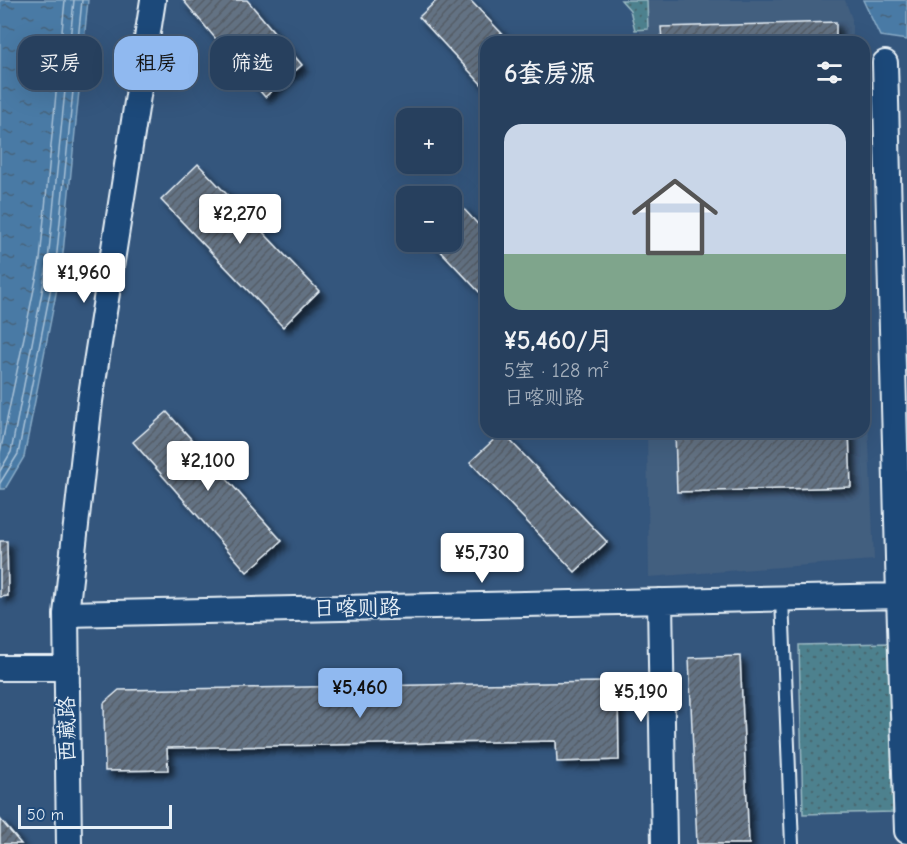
<!DOCTYPE html>
<html lang="zh">
<head>
<meta charset="utf-8">
<style>
  :root { --surface:#27405e; --page:#2f4764; --text:#f1f3f6; --muted:#a4afbc; --line:#435973; --accent:#90b9f0 }
  body { margin:0; font-family:"Comic Neue","LXGW WenKai TC",sans-serif; background:var(--page); color:var(--text); height:100vh; display:flex; flex-direction:column; font-size:22px; white-space:nowrap }
  * { box-sizing:border-box; margin:0 }
  p { font-size:20px; color:var(--muted) }
  .icon { flex:none; width:33px; height:33px; fill:none; stroke:currentColor; stroke-width:2; stroke-linecap:round; stroke-linejoin:round }
  .map { position:relative; flex:1; overflow:hidden }
  .drawer { position:absolute; left:480px; top:36px; width:390px; height:402px; display:flex; flex-direction:column; background:var(--surface); border-radius:18px; box-shadow:0 6px 24px #0002,0 0 0 2px var(--line) }
  .drawer>* { flex:none }
  .guide { position:absolute; left:18px; top:36px; width:372px; height:54px; display:flex; gap:12px }
  .tools { position:absolute; left:396px; top:108px; display:grid; gap:12px }
  .tools a { display:grid; place-items:center; width:66px; height:66px; border-radius:12px; background:var(--surface); box-shadow:0 6px 24px #0002,0 0 0 2px var(--line); font-size:30px }
  .scale { position:absolute; left:18px; bottom:15px; width:154px; box-sizing:border-box; padding-left:6px; border:3px solid #e8f1f8; border-top:0; font-size:16px; line-height:21px; white-space:nowrap; color:#e8f1f8; -webkit-text-stroke:4px #1f4a7a; paint-order:stroke }
  .price { position:absolute; translate:-50% -51px; padding:0 14px; border-radius:6px; background:#fff; color:#222; font-size:20px; line-height:39px; filter:drop-shadow(0 2px 3px #0008) }
  .price::after { content:''; position:absolute; left:50%; top:36px; width:18px; height:14px; margin-left:-9px; background:inherit; clip-path:polygon(0 0,100% 0,50% 100%) }
  .price.active { background:var(--accent); color:#111 }
  ul { padding:0; list-style:none }
  li { display:grid; align-content:center; gap:12px; height:318px; padding:0 24px }
  li span { display:grid; place-items:center; height:186px; border-radius:18px; color:#555 }
  li>.icon { margin-inline-start:auto }
  span .icon { width:108px; height:108px; fill:#fffc; stroke-width:1 }
  li b { font-size:26px }
  h2 { display:flex; justify-content:space-between; align-items:center; height:72px; padding:0 24px; font-size:26px }
  .tag { padding:0 21px; border-radius:18px; background:var(--surface); box-shadow:0 6px 24px #0002,0 0 0 2px var(--line); font-size:21px; line-height:54px }
  .tag.active { background:var(--accent); color:#111 }
  .map>svg:first-child { display:block }
  .built { fill:#425e7f }
  .grass { fill:url(#grass-dots); stroke:#9ab9c3; stroke-width:1.5 }
  .water { fill:url(#water-ripples); stroke:#88aac6; stroke-width:1.5 }
  .lines { fill:none; stroke-linecap:round; stroke-linejoin:round }
  .shore { stroke:#a8c1d7; stroke-width:1.5 }
  .building { fill:url(#building-hatch); stroke:#e8f1f8; stroke-width:1.5; filter:url(#shadow) }
  .lane-casing { stroke:#e8f1f8; stroke-width:16 }
  .street-casing { stroke:#e8f1f8; stroke-width:28 }
  .lane { stroke:#1f4a7a; stroke-width:12 }
  .street { stroke:#1f4a7a; stroke-width:24 }
  .labels { text-anchor:middle; dominant-baseline:central; stroke-width:4.5; stroke-linejoin:round; paint-order:stroke }
  .street-label { font-size:22px; fill:#e8f1f8; stroke:#1f4a7a }
</style>
</head>
<body>
<div class="map">
<svg width="907" height="844" viewBox="0 0 907 844">
  <defs>
    <pattern id="grass-dots" width="8" height="8" patternUnits="userSpaceOnUse" patternTransform="scale(1.5)"><rect width="8" height="8" fill="#4d818e"/><path d="M2 2h.1M6 6h.1" fill="none" stroke="#4a676f" stroke-width="1.8" stroke-linecap="round"/></pattern>
    <pattern id="water-ripples" width="26" height="14" patternUnits="userSpaceOnUse" patternTransform="scale(1.5)"><rect width="26" height="14" fill="#487aa5"/><path d="M2 4q2-2 4 0t4 0M15 11q2-2 4 0t4 0" fill="none" stroke="#47647c"/></pattern>
    <pattern id="building-hatch" width="6" height="6" patternUnits="userSpaceOnUse" patternTransform="scale(1.5)"><rect width="6" height="6" fill="#647283"/><path d="M-1 1l2-2M0 6l6-6M5 7l2-2" fill="none" stroke="#555d66"/></pattern>
    <filter id="shadow"><feDropShadow dx="5.5" dy="5.5" stdDeviation="3" flood-color="#0009"/></filter>
  </defs>
  <rect width="100%" height="100%" fill="#34567d"/>
  <filter id="ink" filterUnits="userSpaceOnUse"><feTurbulence type="fractalNoise" baseFrequency=".0167" numOctaves="2"/><feDisplacementMap in="SourceGraphic" scale="12" xChannelSelector="R" yChannelSelector="G"/><feConvolveMatrix kernelMatrix="1 2 1 2 8 2 1 2 1" color-interpolation-filters="sRGB"/></filter>
  <g filter="url(#ink)">
    <!-- built -->
    <path class="built" d="M639 0H845L852 19V42H640Z
      M864 326 874 560 649 577 647 432H864Z"/>
    <!-- grass -->
    <path class="grass" d="M621 0H647L648 29 635 30 630 10Z
      M889 643 893 812 803 814 799 645Z"/>
    <!-- water -->
    <path class="water" d="M0 0H88L62 263 24 457 5 489H0Z
      M863 0H907V40L880 36Z"/>
    <g class="lines">
      <!-- shore -->
      <path class="shore" d="M0 453 40 260 65 0
        M0 471 11 452 48 261 74 0
        M0 483 18 454 56 262 82 0"/>
    </g>
    <!-- building -->
    <path class="building" d="M183 0H247L302 65 265 97Z
      M437 0H470L510 42H486V89L419 17Z
      M836 22V42H662L661 27Z
      M198 164 319 291 283 327 161 200Z
      M462 207 486 233V299L432 242H452V217Z
      M167 412 282 541 247 572 133 442Z
      M502 432 607 542 575 572 470 462Z
      M675 432H849L851 487 677 492Z
      M0 541H7L8 596 0 597Z
      M740 656 749 844H697L689 658Z
      M602 682 618 698 619 760 557 762 556 741 167 748 168 770 105 771 104 703 119 690Z
      M0 819 21 844H0Z"/>
    <g class="lines">
      <defs>
        <path id="lane" d="M782 599 792 844"/>
        <path id="street" d="M885 63 899 596 907 831
          M660 601 664 844
          M66 614 899 596
          M0 668H67
          M69 844 66 614 90 401 153 0"/>
      </defs>
      <!-- lane casing -->
      <use href="#lane" class="lane-casing"/>
      <!-- street casing -->
      <use href="#street" class="street-casing"/>
      <!-- lane -->
      <use href="#lane" class="lane"/>
      <!-- street -->
      <use href="#street" class="street"/>
    </g>
  </g>
  <g class="labels">
    <!-- street labels -->
    <g class="street-label">
      <text transform="translate(357 608) rotate(-1)">日喀则路</text>
      <text transform="translate(67 729) rotate(-91)">西藏路</text>
    </g>
  </g>
</svg>
<div class="tools">
<a>+</a>
<a>−</a>
</div>
<div class="scale">50 m</div>
<b class="price" style="left:240px;top:245px">¥2,270</b>
<b class="price" style="left:84px;top:304px">¥1,960</b>
<b class="price" style="left:208px;top:492px">¥2,100</b>
<b class="price" style="left:482px;top:584px">¥5,730</b>
<b class="price active" style="left:360px;top:719px">¥5,460</b>
<b class="price" style="left:641px;top:723px">¥5,190</b>
<div class="guide">
<a class="tag">买房</a>
<a class="tag active">租房</a>
<a class="tag">筛选</a>
</div>
<section class="drawer">
<h2>6套房源<svg class="icon" aria-label="filters" viewBox="0 0 24 24"><path d="M4 7h16M4 17h16"/><circle cx="9" cy="7" r="2"/><circle cx="15" cy="17" r="2"/></svg></h2>
<ul>
<li><span style="background:linear-gradient(#c9d6e8 70%,#7fa58c 0)"><svg class="icon" aria-label="home" viewBox="0 0 24 24"><path d="M3 11l9-7 9 7M6 9v11h12V9"/></svg></span><div><b>¥5,460/月</b><p>5室 · 128 m²</p><p>日喀则路</p></div></li>
</ul>
</section>
</div>
</body>
</html>
